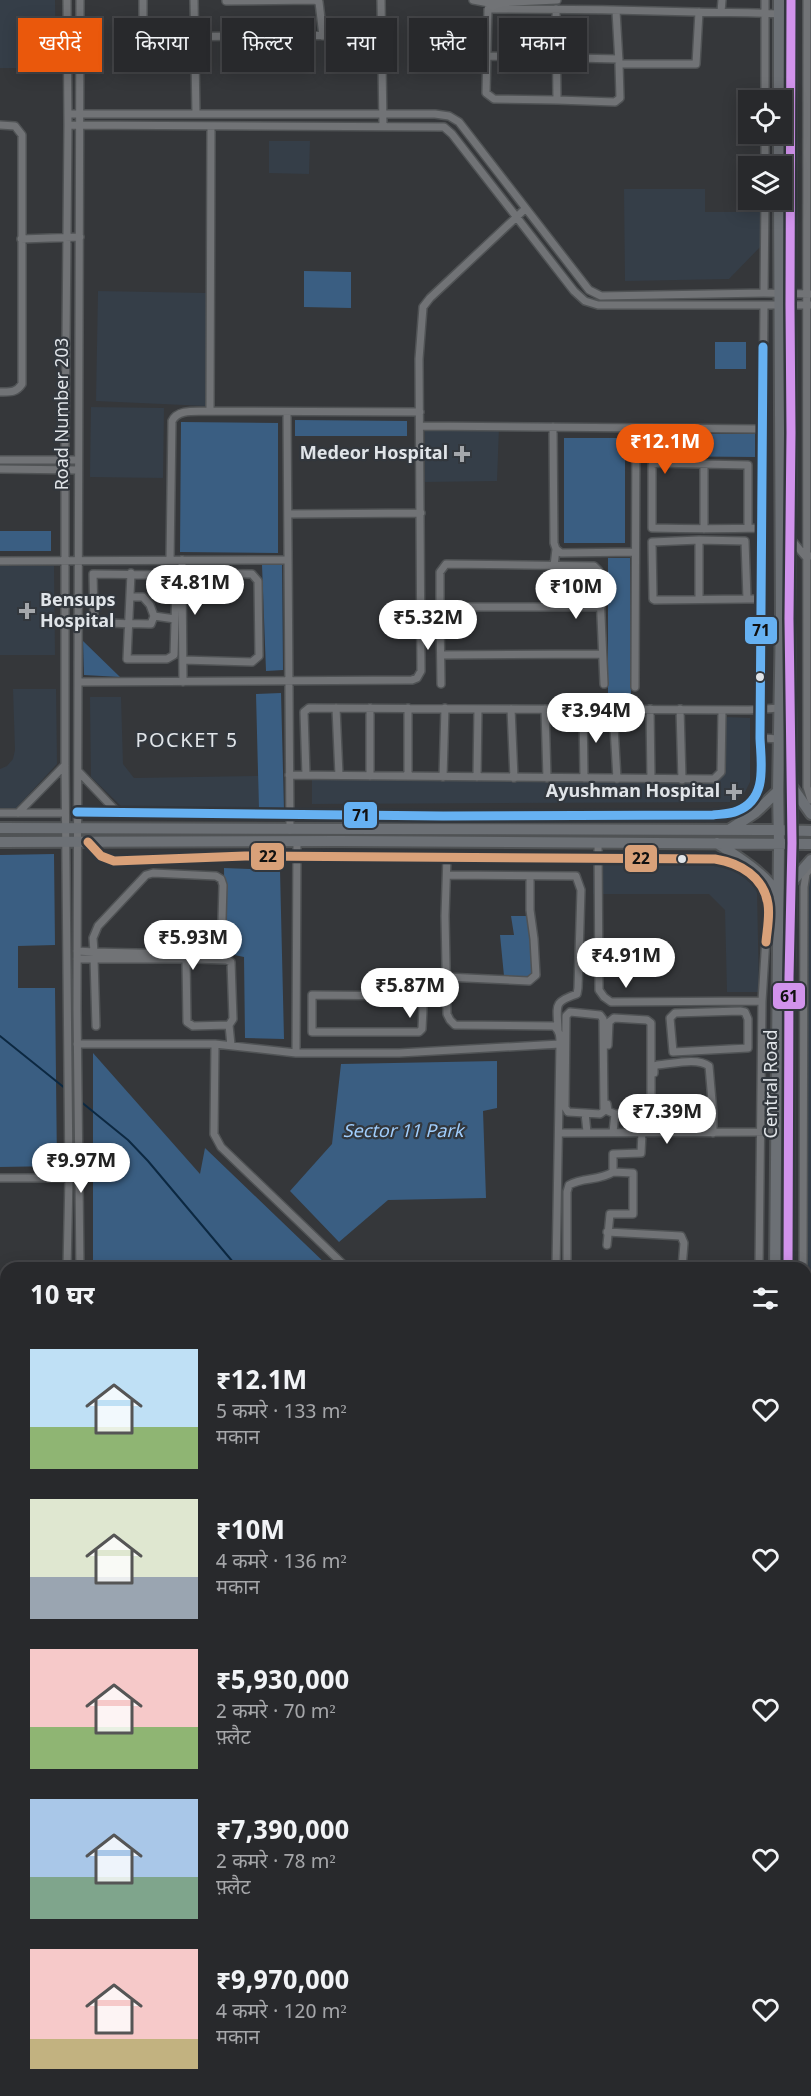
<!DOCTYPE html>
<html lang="hi">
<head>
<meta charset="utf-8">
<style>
  :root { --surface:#28292c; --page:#343538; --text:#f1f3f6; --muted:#a5a6a9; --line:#444548; --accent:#ea580c }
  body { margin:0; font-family:Georgia,"Noto Sans Devanagari",serif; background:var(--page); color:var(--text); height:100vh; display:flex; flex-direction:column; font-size:22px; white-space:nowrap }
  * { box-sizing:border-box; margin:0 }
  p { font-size:20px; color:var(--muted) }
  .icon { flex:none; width:33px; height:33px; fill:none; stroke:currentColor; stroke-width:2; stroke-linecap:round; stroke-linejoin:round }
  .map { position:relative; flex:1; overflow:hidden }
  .drawer { position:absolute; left:0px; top:1262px; width:812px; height:836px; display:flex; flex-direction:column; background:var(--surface); border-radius:18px 18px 0 0; box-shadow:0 3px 15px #0003,0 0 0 2px var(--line) }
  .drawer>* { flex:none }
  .hud { position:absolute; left:18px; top:18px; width:776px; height:54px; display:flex; gap:12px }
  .fabs { position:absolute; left:738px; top:90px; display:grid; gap:12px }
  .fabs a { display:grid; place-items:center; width:54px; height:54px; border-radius:0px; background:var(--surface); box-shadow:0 3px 15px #0003,0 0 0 2px var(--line); font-size:30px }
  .price { position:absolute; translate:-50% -51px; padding:0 14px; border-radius:21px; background:#fff; color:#222; font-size:20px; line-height:39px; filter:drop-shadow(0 2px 3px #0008) }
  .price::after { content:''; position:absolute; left:50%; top:36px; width:18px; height:14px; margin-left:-9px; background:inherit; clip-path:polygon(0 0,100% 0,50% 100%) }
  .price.selected { background:var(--accent); color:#fff }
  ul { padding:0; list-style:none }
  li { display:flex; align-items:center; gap:18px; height:150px; padding:0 30px }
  li span { display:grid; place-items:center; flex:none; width:168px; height:120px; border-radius:0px; color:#555 }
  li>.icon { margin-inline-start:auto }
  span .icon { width:72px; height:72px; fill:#fffc; stroke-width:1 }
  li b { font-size:26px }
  h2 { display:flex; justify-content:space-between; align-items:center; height:72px; padding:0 30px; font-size:26px }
  .chip { padding:0 21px; border-radius:0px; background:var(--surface); box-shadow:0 3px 15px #0003,0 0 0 2px var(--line); font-size:21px; line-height:54px }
  .chip.selected { background:var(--accent); color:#fff }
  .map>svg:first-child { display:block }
  .built { fill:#353e48 }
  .green { fill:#3a5e82 }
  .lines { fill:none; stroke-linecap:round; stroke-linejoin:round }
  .stream { stroke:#0c2841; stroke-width:2 }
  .street-casing { stroke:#505355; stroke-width:10 }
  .secondary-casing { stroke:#505355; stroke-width:14 }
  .street { stroke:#717376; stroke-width:7 }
  .secondary { stroke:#6c7075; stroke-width:10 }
  .bus-1-casing { stroke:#32373d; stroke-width:14 }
  .bus-2-casing { stroke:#32373d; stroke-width:14 }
  .bus-3-casing { stroke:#32373d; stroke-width:14 }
  .bus-1 { stroke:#66b1f2; stroke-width:9 }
  .bus-2 { stroke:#d9a179; stroke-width:9 }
  .bus-3 { stroke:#d193ec; stroke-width:9 }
  .poi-dot { fill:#a4a7ab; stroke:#32373d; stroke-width:2 }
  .bus-dot { fill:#e0e4e8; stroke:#32373d; stroke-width:2 }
  .labels { text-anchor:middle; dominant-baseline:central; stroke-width:4.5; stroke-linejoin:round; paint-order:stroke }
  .street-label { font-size:18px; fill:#e0e4e8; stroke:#32373d }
  .poi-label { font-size:18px; font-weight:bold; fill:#e0e4e8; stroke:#32373d; text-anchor:end }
  .park-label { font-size:18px; font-style:italic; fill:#a1cefd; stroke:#32373d }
  .neighbourhood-label { font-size:20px; letter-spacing:1.5px; fill:#e0e4e8; stroke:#32373d }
  .line-badge { stroke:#32373d; stroke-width:2 }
  .pale-badge-label { font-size:16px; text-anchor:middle; font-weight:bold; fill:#111 }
</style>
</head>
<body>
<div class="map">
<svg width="811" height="2096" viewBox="0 0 811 2096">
  <rect width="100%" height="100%" fill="#35373a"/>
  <!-- built -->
  <path class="built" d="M0 0H55L56 68H0Z
    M269 141H310L309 174 269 173Z
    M624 189H705V212H762L761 246 729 279 625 281Z
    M98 291 206 293V406L96 401Z
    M91 407 164 408 163 478 90 477Z
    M425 427H499L497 481 425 482Z
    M808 563H811V785L809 778Z
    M0 566H54L55 655H0Z
    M13 689H56L57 764 15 809H0V769L7 766 13 759 15 750Z
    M90 697H121L123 764 134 778 258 776 259 811 124 809 91 777Z
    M725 717 750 718V782L745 792 731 802 312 804V779L713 782 724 770Z
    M727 862 757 889 759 992H727L725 910 709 894H593V865Z
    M811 869V1339H806L803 876Z
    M0 1663H6V1896H0Z
    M441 2091H641V2096H441Z
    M717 2091H757V2096H717Z"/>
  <!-- green -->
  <path class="green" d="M304 271 351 272V308L304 307Z
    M715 342H746V369H715Z
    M295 420 407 421V436H295Z
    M181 422 278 423V553L180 552Z
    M645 434H755V457L645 456Z
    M564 438H625V543H564Z
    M0 531H51V551H0Z
    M608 558H630L631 695H608Z
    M282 564 283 670 266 671 262 565Z
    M83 641 120 677 84 675Z
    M281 693 284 810 259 811 256 694Z
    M54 854 55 945 18 946V988H55L57 1166 0 1167V855Z
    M224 868 280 870 284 1039 245 1038 244 957 225 953Z
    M511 916H532V941L538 942 539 979 504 976 500 935H514Z
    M93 1053 200 1174 205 1148 329 1267H93Z
    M497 1061V1108L483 1111 486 1198 388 1200 339 1242 290 1191 332 1144 341 1064Z
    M809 1351H811V1447H807Z
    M811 1473V1886L809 1884Z
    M182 2091H222V2096H182Z
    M260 2091H297V2096H260Z"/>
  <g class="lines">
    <!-- stream -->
    <path class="stream" d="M0 1036 66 1089
      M80 1101 128 1140 148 1161 238 1268
      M806 1459 811 1460"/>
    <defs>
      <path id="street" d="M67 0 68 125 65 446V765L69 1177 67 1268
        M143 0V27L146 34 152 37 381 35
        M194 0 196 114
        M381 0 383 126
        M473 0 489 3 557 0
        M807 0C808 262 805 525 807 787L811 800
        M226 1 315 0 319 2 323 36
        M556 9 557 100 494 99 486 93 488 9C558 9 627 10 696 12 724 13 751 12 779 14
        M616 11 619 62
        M721 12 722 0
        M488 56 619 59
        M557 100 615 102 620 98 619 64H696L699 12
        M765 100V0
        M68 114H435L449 116 459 122 589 290 601 296 764 293 811 294
        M0 125 15 126 22 135V384C16 393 10 392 0 392
        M68 125 444 127 452 134 574 291 585 301 598 305H811
        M765 166V134
        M21 239 80 237
        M764 293 765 200
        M210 411 211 126
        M287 412 290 830
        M420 426 762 429
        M553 427 554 543 556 549 561 553 635 552
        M0 460H78
        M0 469 78 470
        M289 514 421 513
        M748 528V465L657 463 652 465V528C689 529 725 529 762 528
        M704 529V464
        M790 538 805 556H811
        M699 540V599
        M170 560 172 421C178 408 198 412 210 411L420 412
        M182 560V573L252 574 258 581 259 656 252 662 183 660
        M0 561 287 560
        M554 566 556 549
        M131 573 127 659H167L174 655 176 589 173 583 165 575 93 574 94 618C103 626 138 623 151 624L154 616
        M182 573 183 682
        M130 597H143L150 605 154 616 175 619
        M747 599 745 541 699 540 652 542 653 599 655 600 747 599H761
        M440 607H601
        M419 616 440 617V572L446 564 594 566 599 571 604 684
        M440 617 441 684
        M441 655 602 654
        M78 682 412 680 417 678 421 671 419 359 423 307 430 298 525 209
        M635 687 636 428
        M336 708 339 775
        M408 708V776
        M511 709 514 778
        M545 709 547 778
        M583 709 584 778
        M613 709 617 779
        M650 709 651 779
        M680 709 682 780
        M760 738 779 739
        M78 771 118 813
        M289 775 714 779 721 772 722 710
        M306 775 304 712 309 708 749 710 779 708
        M370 776V708
        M443 777 445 708
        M477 777 478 709
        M77 812 443 816 713 815C721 814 730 814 737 811 768 799 761 764 760 738L764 305
        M0 813H65
        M18 813 65 765
        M88 842 101 856 114 861 245 856 715 859C744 864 762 877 768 906L762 1001 759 1268
        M598 842 599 990 604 997 611 1002 762 1001
        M447 856 445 916 447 1014 450 1020 455 1025 554 1026C560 1031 560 1037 560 1044
        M447 875 576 876 581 890 578 988 577 994C553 1002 557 1005 558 1029
        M77 951 94 952 218 955 221 954 223 885 221 879 216 876 153 873 146 875 98 926 93 938 94 952
        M94 958 96 1026
        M77 959H182
        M186 959 187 1022 193 1026 229 1025 233 1019 231 962 227 960 196 959
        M445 977 529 981 536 975 534 939 530 910V876
        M312 995 419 996 423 1008 422 1029 419 1032H312Z
        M740 1011 745 1012 748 1019V1048L673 1052 670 1018 675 1013Z
        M229 1025 231 1045
        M77 1044H215L296 1053H399L560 1044 556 1268
        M215 1044 214 1134 221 1147 347 1268
        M608 1045 609 1022 614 1018 647 1020 651 1023V1113L649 1114H615L613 1132
        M296 1053 297 841
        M654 1073V1066L657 1065C672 1064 697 1057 709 1066L713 1113V1133
        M655 1102 658 1113 668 1115 713 1113
        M607 1104 608 1111 615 1114
        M585 1113 568 1112 565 1107 566 1016 570 1012 600 1015 603 1019 604 1111 600 1114 585 1113 587 1132
        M649 1132V1114
        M559 1133 775 1132
        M0 1178H80
        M607 1232 681 1236 684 1243 682 1268
        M607 1245 610 1214H633V1173L613 1172V1154L641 1153 642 1132
        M80 1268 77 1009 80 0
        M569 1268 567 1263V1192L569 1185C583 1177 599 1181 613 1172
        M803 1268 804 887 806 874 811 867
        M806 1345H811
        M1 1355 2 1308
        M5 1381 6 1429
        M0 1457 2 1528
        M0 1640 6 1639
        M0 1652H6
        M0 1909H6
        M0 1942H6
        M0 1961H6
        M0 2050H6
        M0 2060H6
        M28 2091V2096
        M171 2091V2096
        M181 2091V2096
        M301 2091V2096
        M93 2096V2091
        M105 2096V2091
        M238 2096V2091
        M250 2096V2091
        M661 2096V2091
        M715 2096V2091
        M754 2096 755 2091
        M766 2096V2091
        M806 2096V2011L811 1994"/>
      <path id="secondary" d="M779 0V100
        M779 134V166
        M790 784 811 814
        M0 828 779 830 811 831
        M729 830 756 812 778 791
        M0 842 339 841 811 844
        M717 843C740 859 762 871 778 894
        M791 883 811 860
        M775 1268 779 843 778 791 781 617 779 200
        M788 1268 789 977 792 843 789 619 791 433 790 305 791 0
        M806 1901 811 1907
        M806 1916H811
        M0 1919H6
        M806 1929H811
        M0 1930H6
        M806 1970 811 1964
        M774 2096V2091
        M788 2096V2091"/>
    </defs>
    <!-- street casing -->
    <use href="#street" class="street-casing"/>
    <!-- secondary casing -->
    <use href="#secondary" class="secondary-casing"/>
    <!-- street -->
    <use href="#street" class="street"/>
    <!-- secondary -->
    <use href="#secondary" class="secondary"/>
    <defs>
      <path id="bus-1" d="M77 812 443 816 713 815C721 814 730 814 737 811 768 799 761 764 760 738L763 347"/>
      <path id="bus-2" d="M88 842 101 856 114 861 245 856 715 859C740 863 764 877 768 904 770 916 767 930 766 942"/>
      <path id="bus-3" d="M788 1268 789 977 792 843 789 619 791 433 790 305 791 0"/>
    </defs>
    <!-- bus-1 casing -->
    <use href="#bus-1" class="bus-1-casing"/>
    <!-- bus-2 casing -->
    <use href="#bus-2" class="bus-2-casing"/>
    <!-- bus-3 casing -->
    <use href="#bus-3" class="bus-3-casing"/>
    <!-- bus-1 -->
    <use href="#bus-1" class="bus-1"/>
    <!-- bus-2 -->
    <use href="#bus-2" class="bus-2"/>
    <!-- bus-3 -->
    <use href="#bus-3" class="bus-3"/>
  </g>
  <!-- markers -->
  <g class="poi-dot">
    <path d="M459 445h6v6h6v6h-6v6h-6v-6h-6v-6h6z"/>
    <path d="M24 602h6v6h6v6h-6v6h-6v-6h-6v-6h6z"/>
    <path d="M731 783h6v6h6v6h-6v6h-6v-6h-6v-6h6z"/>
  </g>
  <g class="bus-dot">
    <circle cx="760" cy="677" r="5"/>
    <circle cx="682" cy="859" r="5"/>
  </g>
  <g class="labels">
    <!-- street labels -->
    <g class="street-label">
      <text transform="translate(63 414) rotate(-90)">Road Number 203</text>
      <text transform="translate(772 1084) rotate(-90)">Central Road</text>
    </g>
    <!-- poi labels -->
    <g class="poi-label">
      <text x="448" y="454">Medeor Hospital</text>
      <text x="40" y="601" text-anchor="start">Bensups<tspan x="40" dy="21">Hospital</tspan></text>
      <text x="720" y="792">Ayushman Hospital</text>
    </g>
    <!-- park labels -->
    <g class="park-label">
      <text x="403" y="1132">Sector 11 Park</text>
    </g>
    <!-- neighbourhood labels -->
    <g class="neighbourhood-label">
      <text x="187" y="742">POCKET 5</text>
    </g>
  </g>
  <g class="line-badge">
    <rect x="744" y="616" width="34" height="29" rx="6" fill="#66b1f2"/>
    <rect x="343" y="801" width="35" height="28" rx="6" fill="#66b1f2"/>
    <rect x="250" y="842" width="35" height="29" rx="6" fill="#d9a179"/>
    <rect x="624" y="844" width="34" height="29" rx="6" fill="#d9a179"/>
    <rect x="772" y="982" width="34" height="28" rx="6" fill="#d193ec"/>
  </g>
  <g class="pale-badge-label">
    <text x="761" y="636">71</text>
    <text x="361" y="821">71</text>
    <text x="268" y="862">22</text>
    <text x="641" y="864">22</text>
    <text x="789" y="1002">61</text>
  </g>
</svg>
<div class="fabs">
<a><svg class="icon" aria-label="locate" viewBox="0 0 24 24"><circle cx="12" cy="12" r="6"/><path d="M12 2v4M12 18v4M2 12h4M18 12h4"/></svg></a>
<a><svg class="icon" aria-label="layers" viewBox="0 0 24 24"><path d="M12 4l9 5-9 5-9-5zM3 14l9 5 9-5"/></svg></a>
</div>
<b class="price selected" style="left:665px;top:475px">₹12.1M</b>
<b class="price" style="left:195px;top:616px">₹4.81M</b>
<b class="price" style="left:576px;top:620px">₹10M</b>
<b class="price" style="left:428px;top:651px">₹5.32M</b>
<b class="price" style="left:596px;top:744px">₹3.94M</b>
<b class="price" style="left:193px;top:971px">₹5.93M</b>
<b class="price" style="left:626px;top:989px">₹4.91M</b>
<b class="price" style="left:410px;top:1019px">₹5.87M</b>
<b class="price" style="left:667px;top:1145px">₹7.39M</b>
<b class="price" style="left:81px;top:1194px">₹9.97M</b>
<div class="hud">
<a class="chip selected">खरीदें</a>
<a class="chip">किराया</a>
<a class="chip">फ़िल्टर</a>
<a class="chip">नया</a>
<a class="chip">फ़्लैट</a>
<a class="chip">मकान</a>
</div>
<section class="drawer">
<h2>10 घर<svg class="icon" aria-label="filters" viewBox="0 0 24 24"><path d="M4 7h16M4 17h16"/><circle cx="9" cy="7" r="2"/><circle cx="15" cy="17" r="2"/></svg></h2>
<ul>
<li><span style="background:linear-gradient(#bfe0f5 65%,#8fb573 0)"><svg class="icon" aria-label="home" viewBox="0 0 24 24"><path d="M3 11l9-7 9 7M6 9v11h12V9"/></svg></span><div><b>₹12.1M</b><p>5 कमरे · 133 m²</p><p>मकान</p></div><svg class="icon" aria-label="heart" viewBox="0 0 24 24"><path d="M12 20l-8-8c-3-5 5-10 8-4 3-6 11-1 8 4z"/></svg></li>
<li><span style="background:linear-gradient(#dfe7d0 65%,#9aa5b1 0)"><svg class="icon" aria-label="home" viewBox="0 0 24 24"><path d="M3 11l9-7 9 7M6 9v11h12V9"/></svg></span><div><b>₹10M</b><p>4 कमरे · 136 m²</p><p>मकान</p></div><svg class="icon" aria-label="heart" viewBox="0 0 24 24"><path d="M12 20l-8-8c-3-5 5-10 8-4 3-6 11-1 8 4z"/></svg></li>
<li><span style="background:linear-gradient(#f6c9c9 65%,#8fb573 0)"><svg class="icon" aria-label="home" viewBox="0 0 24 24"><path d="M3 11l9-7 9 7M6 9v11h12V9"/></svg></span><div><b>₹5,930,000</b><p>2 कमरे · 70 m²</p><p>फ़्लैट</p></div><svg class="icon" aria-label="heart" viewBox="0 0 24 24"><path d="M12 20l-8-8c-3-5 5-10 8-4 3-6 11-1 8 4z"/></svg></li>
<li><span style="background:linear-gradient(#a9c7e8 65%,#7fa58c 0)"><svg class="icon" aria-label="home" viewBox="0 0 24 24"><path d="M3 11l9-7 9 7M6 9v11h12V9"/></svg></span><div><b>₹7,390,000</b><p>2 कमरे · 78 m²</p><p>फ़्लैट</p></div><svg class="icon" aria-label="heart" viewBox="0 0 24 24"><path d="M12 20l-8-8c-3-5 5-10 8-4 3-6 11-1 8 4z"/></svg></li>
<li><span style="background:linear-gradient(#f6c9c9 75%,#c2b280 0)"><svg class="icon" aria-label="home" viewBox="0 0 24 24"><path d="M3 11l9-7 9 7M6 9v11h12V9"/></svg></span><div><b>₹9,970,000</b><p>4 कमरे · 120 m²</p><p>मकान</p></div><svg class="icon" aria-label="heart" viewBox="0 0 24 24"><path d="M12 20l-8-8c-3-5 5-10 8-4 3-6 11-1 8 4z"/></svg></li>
</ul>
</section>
</div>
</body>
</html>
